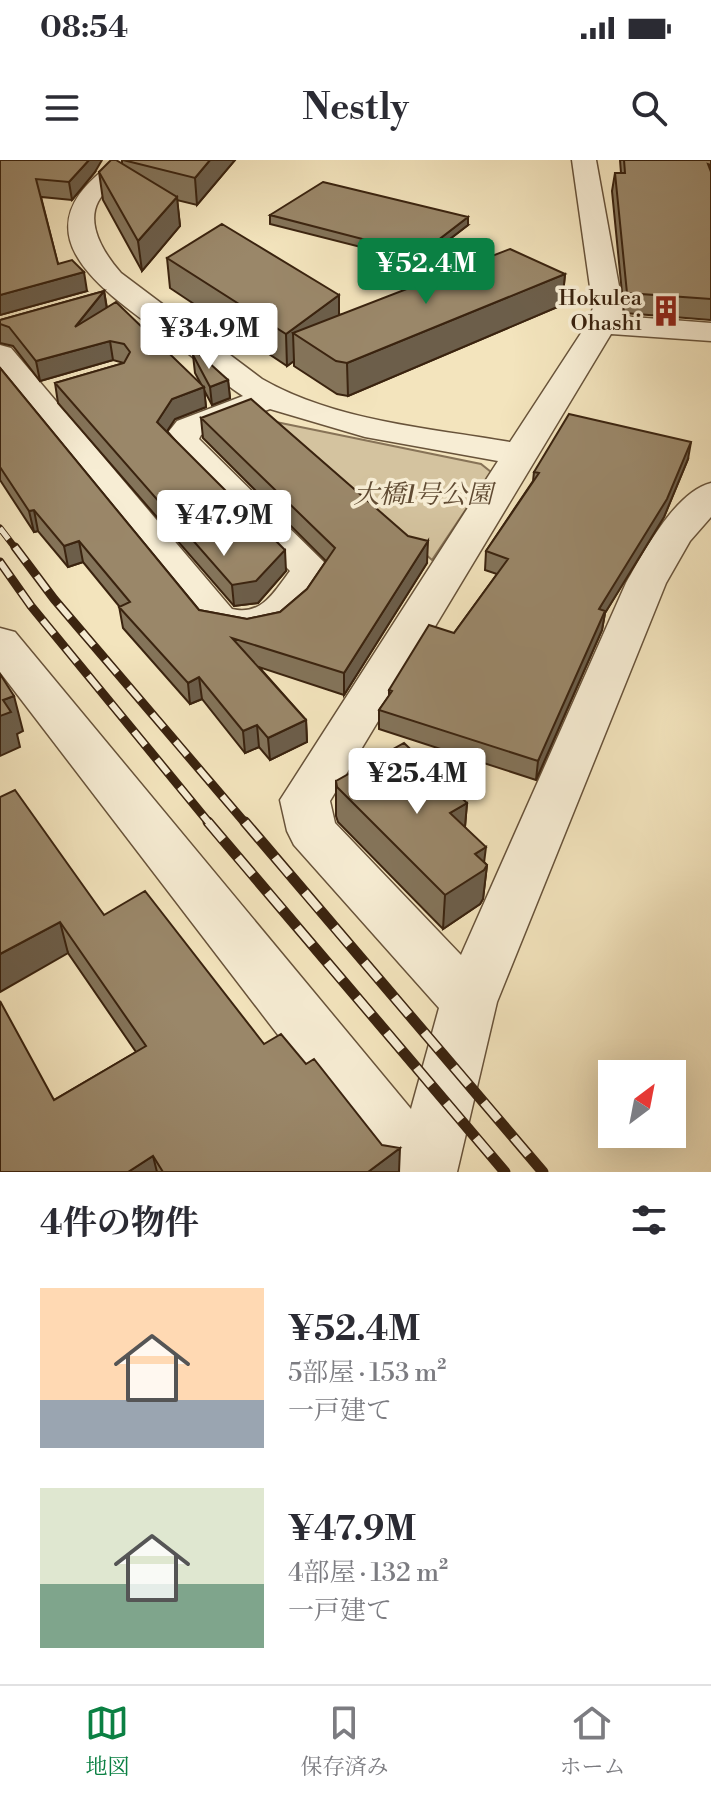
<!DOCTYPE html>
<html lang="ja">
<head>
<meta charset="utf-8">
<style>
  :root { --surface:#fff; --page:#f7f7f7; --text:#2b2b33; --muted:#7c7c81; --line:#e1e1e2; --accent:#0b8043 }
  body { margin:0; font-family:"Libre Bodoni","Noto Serif JP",serif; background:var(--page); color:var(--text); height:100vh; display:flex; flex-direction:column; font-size:30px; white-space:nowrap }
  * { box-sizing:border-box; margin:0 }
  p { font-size:26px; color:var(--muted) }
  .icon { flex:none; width:44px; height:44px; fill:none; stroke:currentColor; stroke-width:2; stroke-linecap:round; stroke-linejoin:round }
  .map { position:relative; height:1012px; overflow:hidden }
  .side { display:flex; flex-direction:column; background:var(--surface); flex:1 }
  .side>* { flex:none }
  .needle { width:52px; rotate:32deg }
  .tools { position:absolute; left:598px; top:900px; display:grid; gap:16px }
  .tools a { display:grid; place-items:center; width:88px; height:88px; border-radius:0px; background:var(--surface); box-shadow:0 8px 32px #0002; font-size:40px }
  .price { position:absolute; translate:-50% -68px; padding:0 18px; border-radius:8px; background:#fff; color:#222; font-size:26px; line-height:52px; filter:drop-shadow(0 2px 4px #0008) }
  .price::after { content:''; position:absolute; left:50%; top:48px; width:24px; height:18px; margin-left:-12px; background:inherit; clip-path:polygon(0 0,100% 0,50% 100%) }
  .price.on { background:var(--accent); color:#fff }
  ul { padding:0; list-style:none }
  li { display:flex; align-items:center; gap:24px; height:200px; padding:0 40px }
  li span { display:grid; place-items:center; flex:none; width:224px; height:160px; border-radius:0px; color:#555 }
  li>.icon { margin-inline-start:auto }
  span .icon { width:96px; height:96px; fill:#fffc; stroke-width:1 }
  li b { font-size:34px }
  h2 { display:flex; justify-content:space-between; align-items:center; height:96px; padding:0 40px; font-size:34px }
  .status { display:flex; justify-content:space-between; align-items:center; height:56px; padding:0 40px; background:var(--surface); direction:ltr }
  .status svg { height:22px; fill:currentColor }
  header { display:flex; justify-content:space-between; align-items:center; height:104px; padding:0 40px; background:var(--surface); font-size:36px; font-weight:800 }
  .menu { display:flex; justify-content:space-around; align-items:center; height:112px; border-top:2px solid var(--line); background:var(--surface); font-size:22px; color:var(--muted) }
  .menu a { display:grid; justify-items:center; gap:4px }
  .menu .on { color:var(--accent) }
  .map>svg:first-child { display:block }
  .green { fill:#d4c39f; stroke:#877357; stroke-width:2 }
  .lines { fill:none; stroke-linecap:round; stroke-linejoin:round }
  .minor-casing { stroke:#68533a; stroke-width:3 }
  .minor { fill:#f7edd4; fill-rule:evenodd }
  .rail-far2-casing { stroke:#3a230f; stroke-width:7 }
  .rail-far1-casing { stroke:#3a230f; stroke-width:9 }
  .rail-casing { stroke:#3a230f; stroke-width:11 }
  .rail-far2 { stroke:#f7edd4; stroke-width:5; stroke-dasharray:14; stroke-linecap:butt }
  .rail-far1 { stroke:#f7edd4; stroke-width:6; stroke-dasharray:18; stroke-linecap:butt }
  .rail { stroke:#f7edd4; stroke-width:8; stroke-dasharray:23; stroke-linecap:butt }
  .wall { fill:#84745a; stroke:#3a230f; stroke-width:2 }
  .shaded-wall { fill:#6c5e4a; stroke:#3a230f; stroke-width:2 }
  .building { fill:#9a8769; stroke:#3a230f; stroke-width:2 }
  .labels { text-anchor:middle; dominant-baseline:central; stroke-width:7; stroke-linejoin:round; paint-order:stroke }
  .far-poi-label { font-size:22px; fill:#3a230f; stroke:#f7edd4; text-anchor:end }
  .park-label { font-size:26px; font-style:italic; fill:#604b33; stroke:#f7edd4 }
</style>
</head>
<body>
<div class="status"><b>08:54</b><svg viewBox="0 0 49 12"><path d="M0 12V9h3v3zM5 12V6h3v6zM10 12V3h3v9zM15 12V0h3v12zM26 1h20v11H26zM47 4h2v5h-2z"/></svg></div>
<header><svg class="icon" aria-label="menu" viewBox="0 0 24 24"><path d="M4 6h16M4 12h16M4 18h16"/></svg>Nestly<svg class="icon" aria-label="search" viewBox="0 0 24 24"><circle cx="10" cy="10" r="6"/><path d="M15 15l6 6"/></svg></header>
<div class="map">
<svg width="711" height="1012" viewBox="0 0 711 1012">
  <rect width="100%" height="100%" fill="#f3e4bd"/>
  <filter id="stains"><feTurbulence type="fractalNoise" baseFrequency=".0025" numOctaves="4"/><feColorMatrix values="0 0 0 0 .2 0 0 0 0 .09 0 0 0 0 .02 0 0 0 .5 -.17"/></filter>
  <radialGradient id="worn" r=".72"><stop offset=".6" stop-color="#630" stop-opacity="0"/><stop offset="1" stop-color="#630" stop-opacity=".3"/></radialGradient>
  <!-- green -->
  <path class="green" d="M276 262 481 304 491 312 432 400Z"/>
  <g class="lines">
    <defs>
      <path id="minor" d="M117 0H145C137 12 122 18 111 27 78 52 100 89 121 113L262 219C335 261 429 268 510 282L587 164 593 148 572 0H596L623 148 620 156 711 163V181L611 174 330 641 335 663 461 795 626 423C644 392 675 332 711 323V357L690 381 666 423 497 842 457 1012H383L0 512V468L15 472 411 949 439 848 294 685 287 671 280 640 498 301 365 277 270 249 201 275 199 279 332 410C292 471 278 492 202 469L0 218V185L11 188 232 449C262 456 274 432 290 411L162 280 177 261 243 236C218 220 198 200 175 183 106 133 8 73 117 0Z"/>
    </defs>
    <!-- minor casing -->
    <use href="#minor" class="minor-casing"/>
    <!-- minor -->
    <use href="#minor" class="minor"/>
    <defs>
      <path id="rail-far2" d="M0 368 16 389"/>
      <path id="rail-far1" d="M15 387 54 439 246 664
        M0 402 31 446 210 664"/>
      <path id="rail" d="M208 662 505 1012
        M245 662 543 1012"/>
    </defs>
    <!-- rail-far2 casing -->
    <use href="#rail-far2" class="rail-far2-casing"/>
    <!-- rail-far1 casing -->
    <use href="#rail-far1" class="rail-far1-casing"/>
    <!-- rail casing -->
    <use href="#rail" class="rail-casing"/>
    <!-- rail-far2 -->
    <use href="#rail-far2" class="rail-far2"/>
    <!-- rail-far1 -->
    <use href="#rail-far1" class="rail-far1"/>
    <!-- rail -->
    <use href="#rail" class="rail"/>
  </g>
  <!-- wall -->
  <path class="wall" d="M0 0 95 12 72 40 41 37 58 104 87 131 0 155Z
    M122 0H235L197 45 177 40 180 66 142 111 103 40 99 12 122 4Z
    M620 0H711V160L624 153 612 31 615 13H621Z
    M270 55 468 65 420 102 270 64Z
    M167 98 339 135V155L565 114 562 145 348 236 337 234 294 206V201L287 206 170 128Z
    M104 131 107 148 201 224 195 213 193 195 228 220 230 238 212 245 204 230 206 247 175 259 167 271 286 411 258 443 234 446 58 243 55 223 124 203 113 200 40 221 13 186 0 183V160Z
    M0 208 199 450 247 459 280 452 307 429 326 401 203 278 201 258 427 403 344 535 259 507 306 560 307 582 270 600 259 587 245 593 202 539 190 544 123 468 119 446 83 402 68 407 38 371 34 372 0 320Z
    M688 299 664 357 605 453 602 470 536 620 379 569V550L389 536V530L454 473 497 414 485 410 486 391 533 321 534 312Z
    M336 621 467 643 465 667 484 702 487 705 483 739 480 744 443 769 338 662 336 656Z
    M0 637 104 755 264 884 306 904 399 1012H0L54 940 136 892 68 793Z"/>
  <!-- shaded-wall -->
  <path class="shaded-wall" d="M89 0H102L95 12 72 40 69 22Z
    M210 0H235L197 45 195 18Z
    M177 37 180 66 142 111 138 81Z
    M468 57V65L420 102V94Z
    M84 112 87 131 0 155V135Z
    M565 114 562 145 348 236 347 203Z
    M104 131 107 150 75 167Z
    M339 135V166L293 173 294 201 287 206 286 174Z
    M110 181 113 200 40 221 36 201Z
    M228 220 230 238 212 245 210 227Z
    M204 227 206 247 175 259 160 282 157 262 172 239Z
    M691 282 688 299 664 357 605 453 602 470 536 620 538 601 599 449Z
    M34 350 38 371 34 372 29 351Z
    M79 381 83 402 68 407 64 386Z
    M428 381 427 403 344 535V513Z
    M285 390 286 411 258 443 234 446 232 425Z
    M199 517 202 539 190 544 188 523Z
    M14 536 23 571 17 574 20 587 0 596V556L3 540Z
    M306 560 307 582 270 600 268 578Z
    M257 565 259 587 245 593 243 571Z
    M467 643 464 678 450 653Z
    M486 687 483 711 487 705 483 739 480 744 443 769 445 735 475 694Z
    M60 762 68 793 0 832V794Z
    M400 988 399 1012H368Z
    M153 996 157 1012H128Z"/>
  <!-- building -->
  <path class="building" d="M0 0H89L69 22 36 19 58 104 72 100 84 112 0 135Z
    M111 0H116L177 37 138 81 99 12Z
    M123 0H210L195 18Z
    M624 0H711V5L708 4 711 12V139L627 133 615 13H625Z
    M323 22 468 57 420 94 270 55Z
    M222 64 339 135 286 174 167 98Z
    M510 89 565 114 347 203 336 201 293 173Z
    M104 131 75 167 116 142 204 227 172 239 157 262 285 390 256 421 232 425 55 223 124 203 130 192 124 184 110 181 36 201 9 167 0 164V160Z
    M197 192 228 220 210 227 193 195Z
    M0 208 199 450 247 459 280 452 307 429 335 388 201 258 251 239 408 376 428 381 344 513 232 478 306 560 268 578 257 565 243 571 199 517 188 523 119 447 130 442 79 381 64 386 34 350 29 351 0 307Z
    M569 254 691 282 667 339 599 449 605 451 538 601 379 550 392 531 389 530 429 465 454 473 508 399 486 391 539 313 534 312Z
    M0 514 14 536 3 540 11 552 0 556Z
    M404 583 467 643 450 653 486 687 475 694 487 705 484 710 445 735 337 627 336 621Z
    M15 630 104 755 145 731 264 884 281 874 306 904 314 899 382 985 400 988 368 1012H163L153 996 128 1012H0V841L54 940 146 886 60 762 0 794V637Z"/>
  <!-- icons -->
  <defs>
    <symbol id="building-bare" viewBox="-9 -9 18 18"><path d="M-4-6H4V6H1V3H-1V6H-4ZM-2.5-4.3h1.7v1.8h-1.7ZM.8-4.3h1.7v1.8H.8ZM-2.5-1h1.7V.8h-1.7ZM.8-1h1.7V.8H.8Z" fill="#8f2418" stroke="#f7edd4" stroke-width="2.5" paint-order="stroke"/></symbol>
  </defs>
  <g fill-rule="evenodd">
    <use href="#building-bare" x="644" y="129" width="44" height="44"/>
  </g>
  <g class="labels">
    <!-- far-poi labels -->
    <g class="far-poi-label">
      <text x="642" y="138">Hokulea<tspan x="642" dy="25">Ohashi</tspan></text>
    </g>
    <!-- park labels -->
    <g class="park-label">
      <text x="423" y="335">大橋1号公園</text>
    </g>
  </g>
  <rect width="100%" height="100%" filter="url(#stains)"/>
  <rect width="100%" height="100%" fill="url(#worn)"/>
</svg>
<div class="tools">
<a><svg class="needle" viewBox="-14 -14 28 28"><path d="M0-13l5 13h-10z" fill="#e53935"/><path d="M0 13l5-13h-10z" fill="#7c7c81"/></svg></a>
</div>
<b class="price on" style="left:426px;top:146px">¥52.4M</b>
<b class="price" style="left:209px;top:211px">¥34.9M</b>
<b class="price" style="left:224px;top:398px">¥47.9M</b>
<b class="price" style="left:417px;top:656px">¥25.4M</b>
</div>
<section class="side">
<h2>4件の物件<svg class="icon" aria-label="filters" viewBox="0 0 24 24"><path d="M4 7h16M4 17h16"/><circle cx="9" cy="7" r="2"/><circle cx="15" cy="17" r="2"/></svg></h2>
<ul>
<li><span style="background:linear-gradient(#ffd9b3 70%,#9aa5b1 0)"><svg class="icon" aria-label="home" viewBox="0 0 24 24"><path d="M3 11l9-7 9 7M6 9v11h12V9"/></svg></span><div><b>¥52.4M</b><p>5部屋 · 153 m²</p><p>一戸建て</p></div></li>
<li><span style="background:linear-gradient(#dfe7d0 60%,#7fa58c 0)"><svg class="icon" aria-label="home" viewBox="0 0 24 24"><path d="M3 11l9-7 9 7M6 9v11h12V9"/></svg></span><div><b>¥47.9M</b><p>4部屋 · 132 m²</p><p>一戸建て</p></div></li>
</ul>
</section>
<nav class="menu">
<a class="on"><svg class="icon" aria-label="map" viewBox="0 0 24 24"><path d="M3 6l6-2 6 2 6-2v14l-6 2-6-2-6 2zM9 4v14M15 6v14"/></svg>地図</a>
<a><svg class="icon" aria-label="saved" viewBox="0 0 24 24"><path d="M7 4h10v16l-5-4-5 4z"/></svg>保存済み</a>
<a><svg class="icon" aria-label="home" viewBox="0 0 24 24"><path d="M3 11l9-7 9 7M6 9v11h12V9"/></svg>ホーム</a>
</nav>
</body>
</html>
